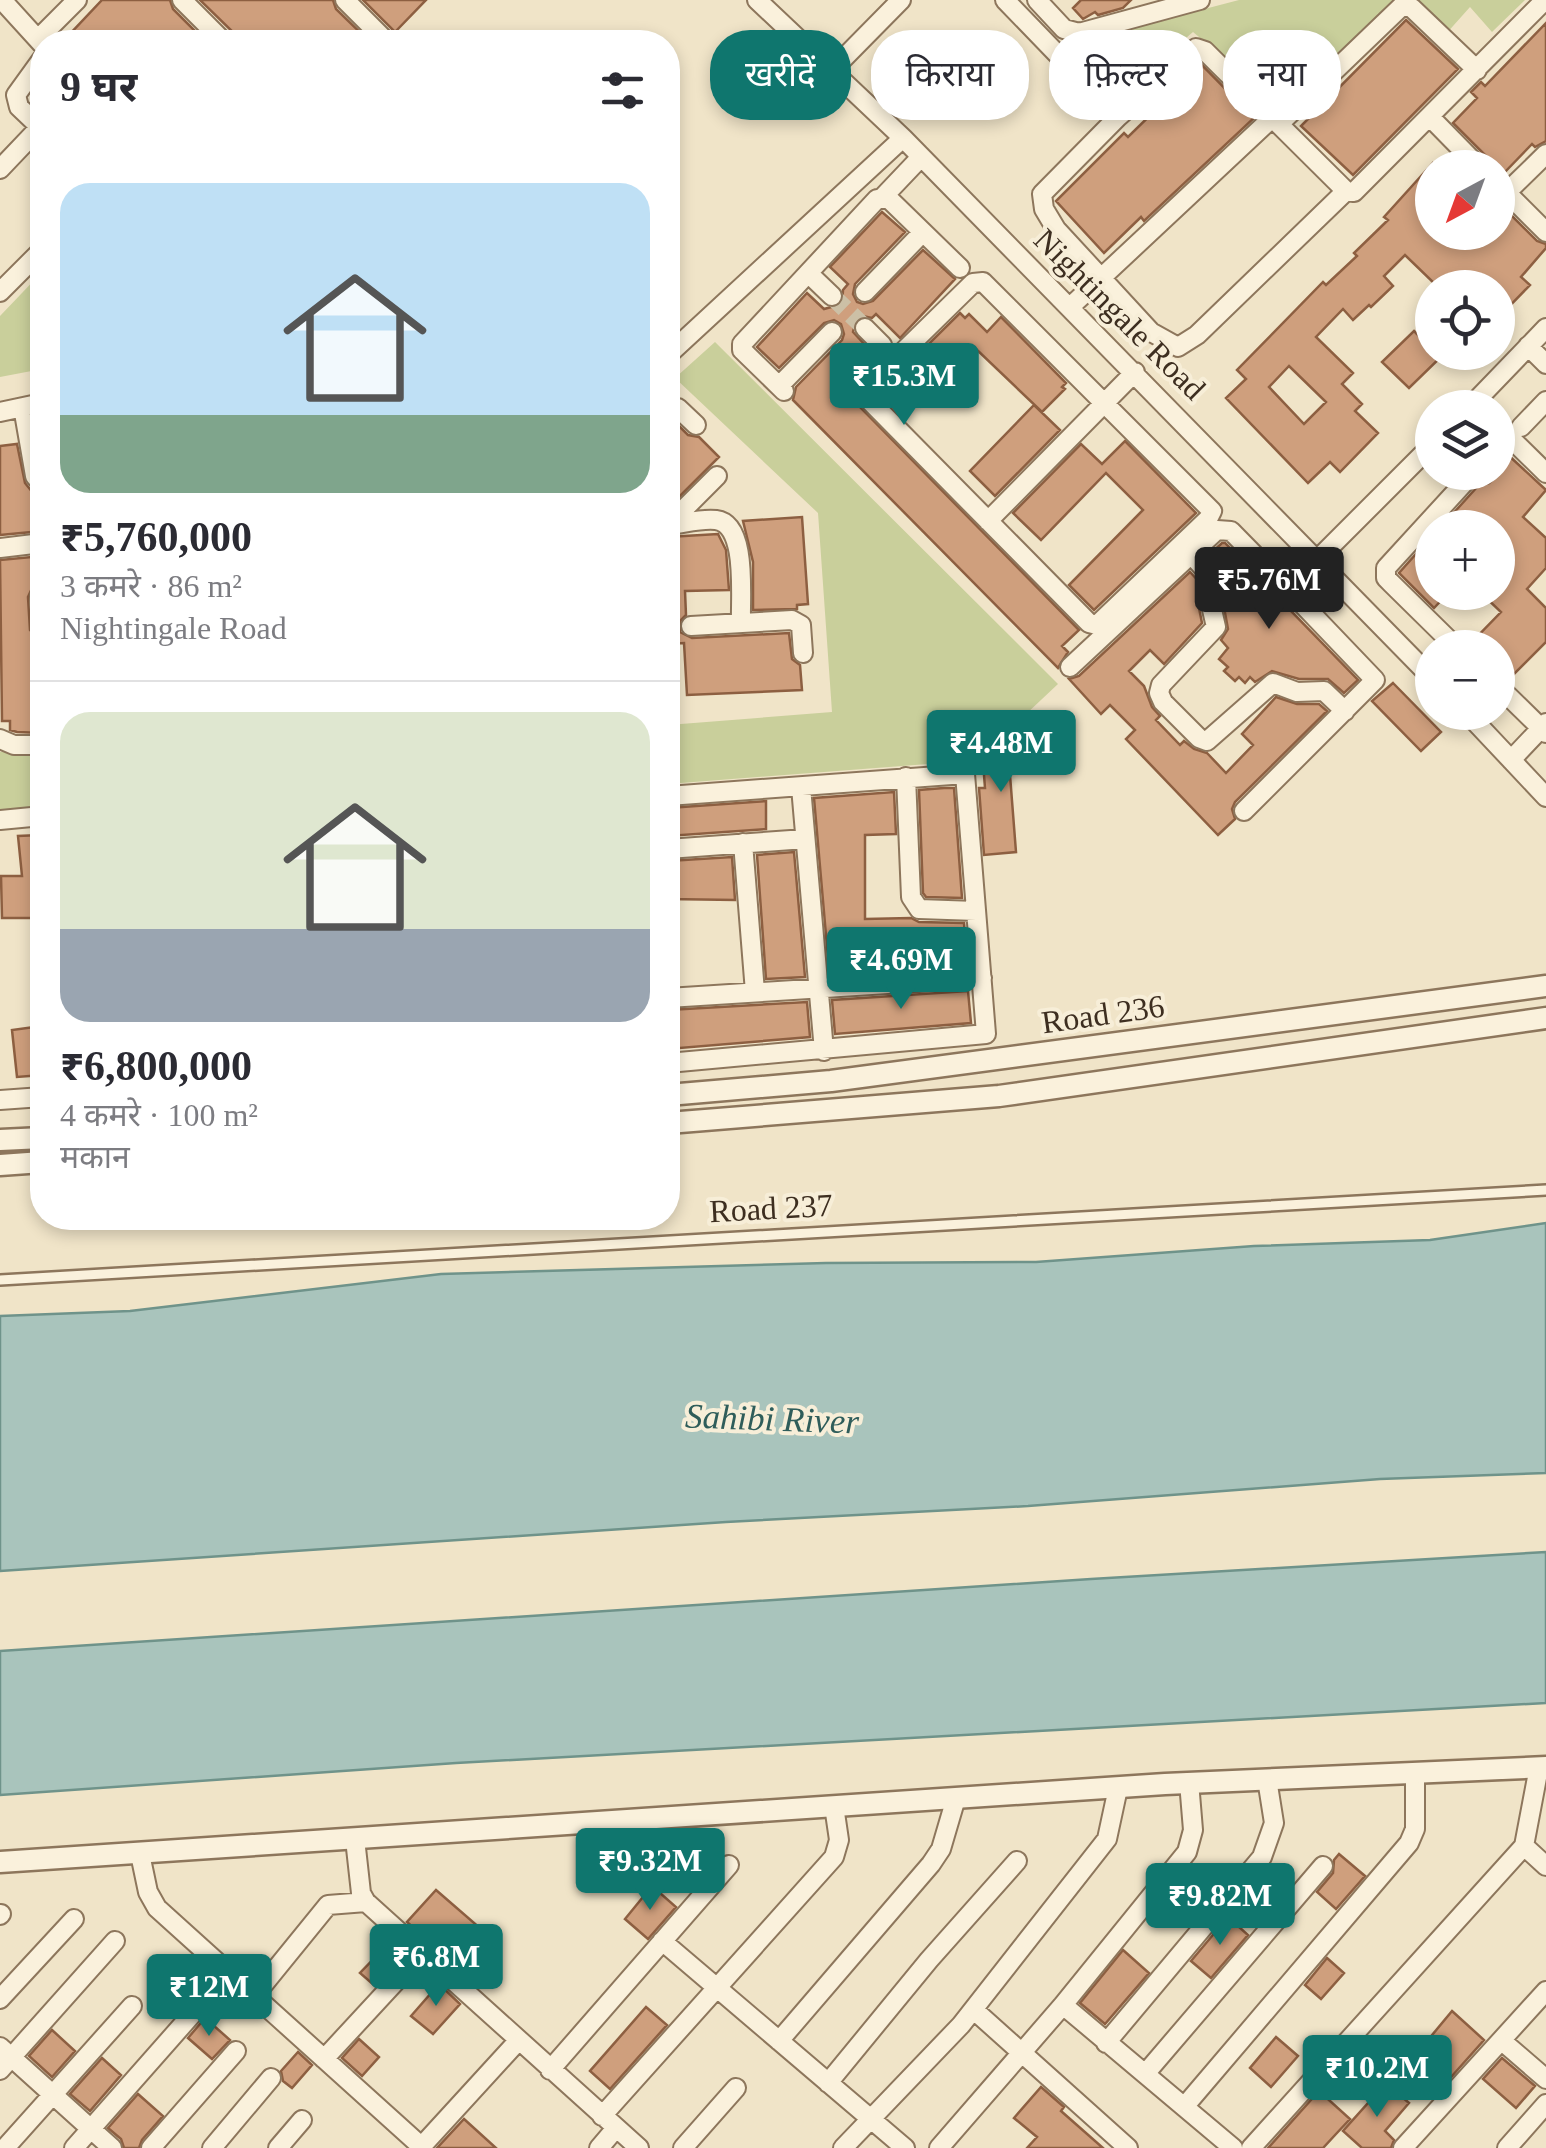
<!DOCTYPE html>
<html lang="hi">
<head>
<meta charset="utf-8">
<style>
  :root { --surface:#fff; --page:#f2f2f3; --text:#2b2b33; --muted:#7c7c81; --line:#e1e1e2; --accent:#0f766e }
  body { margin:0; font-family:"Times New Roman","Noto Sans Devanagari",serif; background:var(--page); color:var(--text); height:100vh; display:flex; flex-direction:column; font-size:38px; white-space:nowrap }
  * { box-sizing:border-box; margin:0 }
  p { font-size:32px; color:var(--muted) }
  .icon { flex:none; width:55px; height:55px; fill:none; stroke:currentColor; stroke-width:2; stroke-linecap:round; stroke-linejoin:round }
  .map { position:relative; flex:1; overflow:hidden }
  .panel { position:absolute; left:30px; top:30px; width:650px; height:1200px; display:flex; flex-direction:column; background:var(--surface); border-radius:40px; box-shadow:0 5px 15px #0003 }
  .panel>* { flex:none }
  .banner { position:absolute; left:710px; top:30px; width:685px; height:90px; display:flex; gap:20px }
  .needle { width:65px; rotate:221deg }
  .fabs { position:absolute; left:1415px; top:150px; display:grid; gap:20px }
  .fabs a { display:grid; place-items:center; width:100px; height:100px; border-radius:50%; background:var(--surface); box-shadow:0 5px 15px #0003; font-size:50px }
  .price { position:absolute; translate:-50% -85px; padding:0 22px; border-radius:10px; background:var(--accent); color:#fff; font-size:32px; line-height:65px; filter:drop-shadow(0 2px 5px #0008) }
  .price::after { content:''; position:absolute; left:50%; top:60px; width:30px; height:22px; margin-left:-15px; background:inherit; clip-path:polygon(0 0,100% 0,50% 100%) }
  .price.current { background:#222; color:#fff }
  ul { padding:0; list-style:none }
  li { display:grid; align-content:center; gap:20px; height:530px; padding:0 30px }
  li+li { border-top:2px solid var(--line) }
  li span { display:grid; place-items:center; height:310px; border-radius:30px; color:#555 }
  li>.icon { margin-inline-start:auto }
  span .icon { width:180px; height:180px; fill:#fffc; stroke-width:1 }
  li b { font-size:42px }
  h2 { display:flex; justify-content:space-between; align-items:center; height:120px; padding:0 30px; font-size:42px }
  .tag { padding:0 35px; border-radius:40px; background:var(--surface); box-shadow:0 5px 15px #0003; font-size:35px; line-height:90px }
  .tag.current { background:var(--accent); color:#fff }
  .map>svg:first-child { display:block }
  .green { fill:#c9cf9b }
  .water { fill:#a9c4bc; stroke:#6f938a; stroke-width:2.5 }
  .building { fill:#cf9f7d; stroke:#8d5f41; stroke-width:2.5; fill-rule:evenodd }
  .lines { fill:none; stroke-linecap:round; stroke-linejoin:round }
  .minor-tunnel { stroke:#ccc0a6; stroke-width:18; stroke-dasharray:18 9; stroke-linecap:butt }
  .service-casing { stroke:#8d765c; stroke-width:14 }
  .minor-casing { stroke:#8d765c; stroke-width:22 }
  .tertiary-casing { stroke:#8d765c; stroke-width:25 }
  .service { stroke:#faf1dc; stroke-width:9 }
  .minor { stroke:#faf1dc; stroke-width:18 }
  .tertiary { stroke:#faf1dc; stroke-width:20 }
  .labels { text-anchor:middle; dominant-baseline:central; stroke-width:8; stroke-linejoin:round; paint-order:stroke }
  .street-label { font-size:32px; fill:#3d2e20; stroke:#f7eed8 }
  .water-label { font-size:35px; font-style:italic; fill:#2f5d5a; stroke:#f7eed8 }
</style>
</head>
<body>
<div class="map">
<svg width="1546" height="2148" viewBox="0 0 1546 2148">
  <rect width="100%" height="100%" fill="#f0e4c8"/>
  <!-- green -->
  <path class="green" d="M1239 0H1407L1313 88 1280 55 1257 85 1193 32 1120 94 1063 46Z
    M1411 0H1525L1492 32 1470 7 1445 35Z
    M42 272V369L0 377V316Z
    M715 342 1058 684 1009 730 967 761 668 784V725L832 712 818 513 675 378Z
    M42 750V824L0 827V752Z"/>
  <!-- water -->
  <path class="water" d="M1546 1223V1473L1380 1479 1028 1506 726 1522 0 1571V1316L130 1311 441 1274 826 1263 1036 1262 1254 1246 1430 1240Z
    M1546 1552V1703L456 1763 0 1795V1651L1091 1579Z"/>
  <!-- building -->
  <path class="building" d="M102 0H170L173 9 203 39 200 42H77L69 35Z
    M200 0H333L336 9 370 42H243Z
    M363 0H426L395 32Z
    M1081 0H1131L1123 8 1098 15 1095 12 1083 19 1073 8Z
    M1406 20 1458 69 1353 175 1301 126Z
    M1546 23V141L1535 147 1532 144 1504 173 1498 172V168H1492L1489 159 1453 123 1477 98 1471 92 1481 82 1485 86Z
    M1199 62 1254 118 1144 221 1141 217 1104 253 1056 201 1124 133 1128 137 1177 89 1174 85Z
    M1432 164V232H1498V202L1537 241 1546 244V248L1521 277 1530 285 1498 318V288H1439L1405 255 1384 276 1393 286 1371 307 1369 305 1353 320 1343 309 1316 337 1353 373 1342 384 1362 404 1355 411 1378 433 1340 472 1330 462 1308 483 1226 398 1246 379 1237 370 1323 282 1326 285 1357 256 1354 253 1388 220 1384 217ZM1289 366 1326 402 1304 424 1269 387Z
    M882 212 905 232 855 284 853 294 857 302 863 304 873 301 923 250 955 279 900 338 876 314 872 318 863 316 856 320 853 332 878 359 857 380 852 399 1079 630 1062 646 1068 652 1058 668 793 400 796 387 842 340 844 334 841 324 834 320 824 323 779 368 757 347 807 293 824 309 842 304 843 290 848 284 830 267Z
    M960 313 965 318 969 314 987 332 1001 317 1066 383 1062 387 1065 389 1042 412 974 347 909 412 894 397 888 402 879 393Z
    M1414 331 1423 340 1432 331V352H1446L1409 388 1382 362Z
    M1034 405 1060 430 995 496 970 471Z
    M675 422 688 435 699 437 719 457 668 508V423Z
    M1125 441 1196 513 1094 610 1069 585 1143 510 1106 473 1041 540 1013 513 1081 444 1102 464Z
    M17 444 25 483 33 493 42 496V531L0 535V446Z
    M1506 453 1546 490 1523 517 1546 538V568L1527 589 1546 608V642L1509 679 1498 674V648H1469V645L1501 612 1480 592H1498V528H1440L1478 486 1489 483 1498 475V462Z
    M802 517 808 604 797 605V609L753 610V562L743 521Z
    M718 534 726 550 729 590 685 591 686 615 680 621V632L692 638 789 633 792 659 800 665 802 690 687 695 684 643 668 644V537Z
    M1432 536V592H1449L1434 608 1399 573Z
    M1222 543H1225L1358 680 1344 693 1328 679H1299L1272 671 1255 682 1250 677 1245 683 1239 677 1235 681 1224 671 1228 667 1219 659 1228 648 1221 640 1228 629 1223 602 1228 580 1209 555Z
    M42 556V584L33 586 28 597 30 630 40 640 42 733 17 732 10 730V721H2L0 560Z
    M1190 572 1202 585 1198 603 1202 623 1164 664 1150 650 1129 671 1144 686 1152 707 1160 716 1156 720 1180 745 1184 741 1194 749 1207 753 1226 773 1253 745 1242 734 1276 697 1297 704H1319L1327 711 1235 802 1232 809 1235 819 1218 835 1126 739 1135 730 1110 705 1101 714 1069 679 1079 676Z
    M1393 683 1441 732 1421 751 1372 701Z
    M1014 730 1034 749 1010 775 1016 852 984 855 979 788H985L983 762Z
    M944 788H954L962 898 926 897 923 893 919 790Z
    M894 792 896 834 865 835V919L911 918 919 922 964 923 967 966 880 972 879 949 839 950V957L828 958 814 798Z
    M766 801V829L668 836V808Z
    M40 835 42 874 32 875H36L37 918H2L1 876H22L18 836Z
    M794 852 805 977 766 979 757 855Z
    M732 857 735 900 668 899V861Z
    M968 991 971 1023 835 1034 832 1000Z
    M807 1002 810 1037 668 1049V1010Z
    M42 1026V1075L17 1077 12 1030Z
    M1339 1854 1365 1876 1336 1909 1317 1892 1333 1873 1334 1860Z
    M652 1886 676 1907 648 1939 625 1919Z
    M436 1890 488 1935 458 1968 407 1922Z
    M1228 1917 1248 1935 1211 1978 1191 1961Z
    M391 1941 404 1954 375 1986 360 1973Z
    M1123 1950 1149 1973 1105 2024 1080 2003Z
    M1327 1958 1344 1973 1321 1999 1305 1985Z
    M439 1984 460 2004 433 2034 411 2016Z
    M646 2007 667 2025 610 2089 590 2071Z
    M1452 2011 1484 2040 1444 2085 1413 2058Z
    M205 2018 230 2040 212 2059 188 2038Z
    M52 2030 75 2051 52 2077 29 2056Z
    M1276 2037 1298 2056 1271 2087 1250 2068Z
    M359 2039 379 2057 362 2076 342 2058Z
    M298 2052 312 2065 292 2088 283 2081 281 2071Z
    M102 2058 121 2075 90 2111 70 2094Z
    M1502 2058 1535 2086 1516 2108 1483 2079Z
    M1386 2083 1409 2103 1385 2131 1394 2140 1391 2148H1362L1343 2131Z
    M1041 2087 1064 2107 1061 2111 1103 2148H1027L1037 2137 1014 2118Z
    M1319 2091 1350 2119 1336 2134 1323 2148H1268Z
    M138 2094 163 2116 142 2140 139 2148H124L121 2139 108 2128Z
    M464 2119 496 2148H437Z"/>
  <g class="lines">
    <!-- minor-tunnel -->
    <path class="minor-tunnel" d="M832 296 865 328"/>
    <defs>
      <path id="service" d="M0 1280 1546 1190"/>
      <path id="minor" d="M2 0 42 44
        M182 0 224 42
        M345 0 387 42
        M757 0 903 138 1432 678
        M1005 0 1118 117
        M1037 0 1064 29 1079 33 1200 0
        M38 39 77 0
        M833 69 901 0
        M1430 117 1480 168
        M1279 124 1403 5 1412 8 1477 70
        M40 127 19 107 16 95 42 59
        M0 169 40 127 42 129
        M1498 184 1546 232
        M1346 191 1197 335 1178 347 1151 332 1056 229 1044 209 1042 194 1118 117 1196 48 1205 51 1346 191 1354 192 1545 0
        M1506 193 1546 154
        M883 197 921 157
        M808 273 832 296
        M983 282 1212 511 1208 519 1097 625 1089 623 864 395 866 388 973 283Z
        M0 292 42 250
        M865 292 923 232
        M1070 307 1272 118
        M865 328 882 345
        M1528 346 1546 364
        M668 355 903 138
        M779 386 832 332
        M784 391 742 350V344L877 199H889L960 268
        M23 407 35 476 42 484
        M1469 408 1546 328
        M668 411 678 408 696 425
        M0 412 42 403
        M1498 426 1546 473
        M1521 427 1546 401
        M988 521 1135 372
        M668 525C682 524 701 518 716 520 748 524 740 597 741 622
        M668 525 717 476
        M0 548 42 543
        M1191 554 1216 582 1210 601 1216 627 1161 685 1159 693 1163 702 1199 738 1207 741 1273 683 1297 692 1324 691 1345 711
        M42 596H40L42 628
        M691 626 792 620 801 625 803 653
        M1457 648 1392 584 1386 578V568L1474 472
        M1070 667 1217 530 1231 531 1288 589 1432 445
        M1498 686 1546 733
        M1466 712 1546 797
        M0 739 14 745H42
        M1511 760 1546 723
        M906 777 911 897 919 909 976 911
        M801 787 824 1051
        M668 796 965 774 986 1034 668 1063
        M1244 811 1375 680 1288 589
        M0 820 42 816
        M743 843 755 992
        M668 849 805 839
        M668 998 982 978
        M0 1100 42 1097
        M355 1839 361 1893 366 1902 639 2148
        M1524 1846 1546 1866
        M140 1854 148 1892 157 1908 423 2148
        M0 1915 1 1914
        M662 1941 905 2148
        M254 1996 328 1905 366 1902
        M0 1999 74 1919
        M1063 2005 1233 2148
        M974 2010 1128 2148
        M779 2041 931 1864 941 1849 956 1798
        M1502 2041 1546 2079
        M1106 2043 1262 1857 1274 1823 1267 1779
        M0 2047 112 2148
        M324 2059 422 1953
        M0 2070 115 1941
        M550 2070 729 1865
        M1145 2074 1323 1866
        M828 2083 929 1960 1017 1861
        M1184 2107 1409 1843 1415 1829V1773
        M602 2116 834 1857 839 1840 834 1806
        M421 2147 518 2041
        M5 2148 132 2006
        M74 2148 194 2012
        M151 2148 236 2051
        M212 2148 271 2078
        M278 2148 302 2120
        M599 2148 616 2128
        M683 2148 736 2088
        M843 2148 961 2025 1107 1839 1118 1788
        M939 2148 1063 2005 1187 1852 1193 1830 1189 1782
        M1251 2148 1524 1846 1539 1767
        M1403 2148 1546 1991
        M1507 2148 1546 2104"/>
      <path id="tertiary" d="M668 1095 831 1081 1546 986
        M668 1123 999 1096 1546 1018
        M0 1140 42 1138
        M0 1165 42 1162
        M0 1862 1165 1784 1546 1767"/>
    </defs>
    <!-- service casing -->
    <use href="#service" class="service-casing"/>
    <!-- minor casing -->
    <use href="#minor" class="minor-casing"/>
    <!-- tertiary casing -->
    <use href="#tertiary" class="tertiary-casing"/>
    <!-- service -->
    <use href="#service" class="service"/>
    <!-- minor -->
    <use href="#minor" class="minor"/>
    <!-- tertiary -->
    <use href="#tertiary" class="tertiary"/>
  </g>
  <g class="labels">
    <!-- street labels -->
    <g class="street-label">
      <text transform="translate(1120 314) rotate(45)">Nightingale Road</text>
      <text transform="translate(1103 1014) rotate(-8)">Road 236</text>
      <text transform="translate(771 1208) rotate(-3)">Road 237</text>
    </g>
    <!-- water labels -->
    <g class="water-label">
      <text transform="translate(772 1419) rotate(2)">Sahibi River</text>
    </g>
  </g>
</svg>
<div class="fabs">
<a><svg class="needle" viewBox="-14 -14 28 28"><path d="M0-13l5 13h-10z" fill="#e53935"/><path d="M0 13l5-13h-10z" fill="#7c7c81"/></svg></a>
<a><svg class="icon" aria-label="locate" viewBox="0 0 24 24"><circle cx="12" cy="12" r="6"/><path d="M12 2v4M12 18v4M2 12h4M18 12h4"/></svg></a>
<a><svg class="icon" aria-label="layers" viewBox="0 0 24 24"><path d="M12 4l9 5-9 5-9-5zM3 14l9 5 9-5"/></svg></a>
<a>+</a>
<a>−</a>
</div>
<b class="price" style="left:904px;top:428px">₹15.3M</b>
<b class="price current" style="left:1269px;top:632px">₹5.76M</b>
<b class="price" style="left:1001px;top:795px">₹4.48M</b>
<b class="price" style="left:901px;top:1012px">₹4.69M</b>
<b class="price" style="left:650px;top:1913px">₹9.32M</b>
<b class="price" style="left:1220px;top:1948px">₹9.82M</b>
<b class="price" style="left:436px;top:2009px">₹6.8M</b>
<b class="price" style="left:209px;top:2039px">₹12M</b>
<b class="price" style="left:1377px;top:2120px">₹10.2M</b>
<div class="banner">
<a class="tag current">खरीदें</a>
<a class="tag">किराया</a>
<a class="tag">फ़िल्टर</a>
<a class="tag">नया</a>
</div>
<section class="panel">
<h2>9 घर<svg class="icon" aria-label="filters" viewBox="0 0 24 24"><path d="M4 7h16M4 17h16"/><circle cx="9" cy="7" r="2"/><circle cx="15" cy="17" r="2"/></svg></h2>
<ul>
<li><span style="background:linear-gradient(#bfe0f5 75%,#7fa58c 0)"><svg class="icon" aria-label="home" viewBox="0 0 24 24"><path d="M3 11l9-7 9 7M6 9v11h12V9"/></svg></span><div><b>₹5,760,000</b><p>3 कमरे · 86 m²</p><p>Nightingale Road</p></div></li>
<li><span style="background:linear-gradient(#dfe7d0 70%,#9aa5b1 0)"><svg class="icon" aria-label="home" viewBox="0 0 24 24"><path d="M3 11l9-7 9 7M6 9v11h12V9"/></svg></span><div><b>₹6,800,000</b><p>4 कमरे · 100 m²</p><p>मकान</p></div></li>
</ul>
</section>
</div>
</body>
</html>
